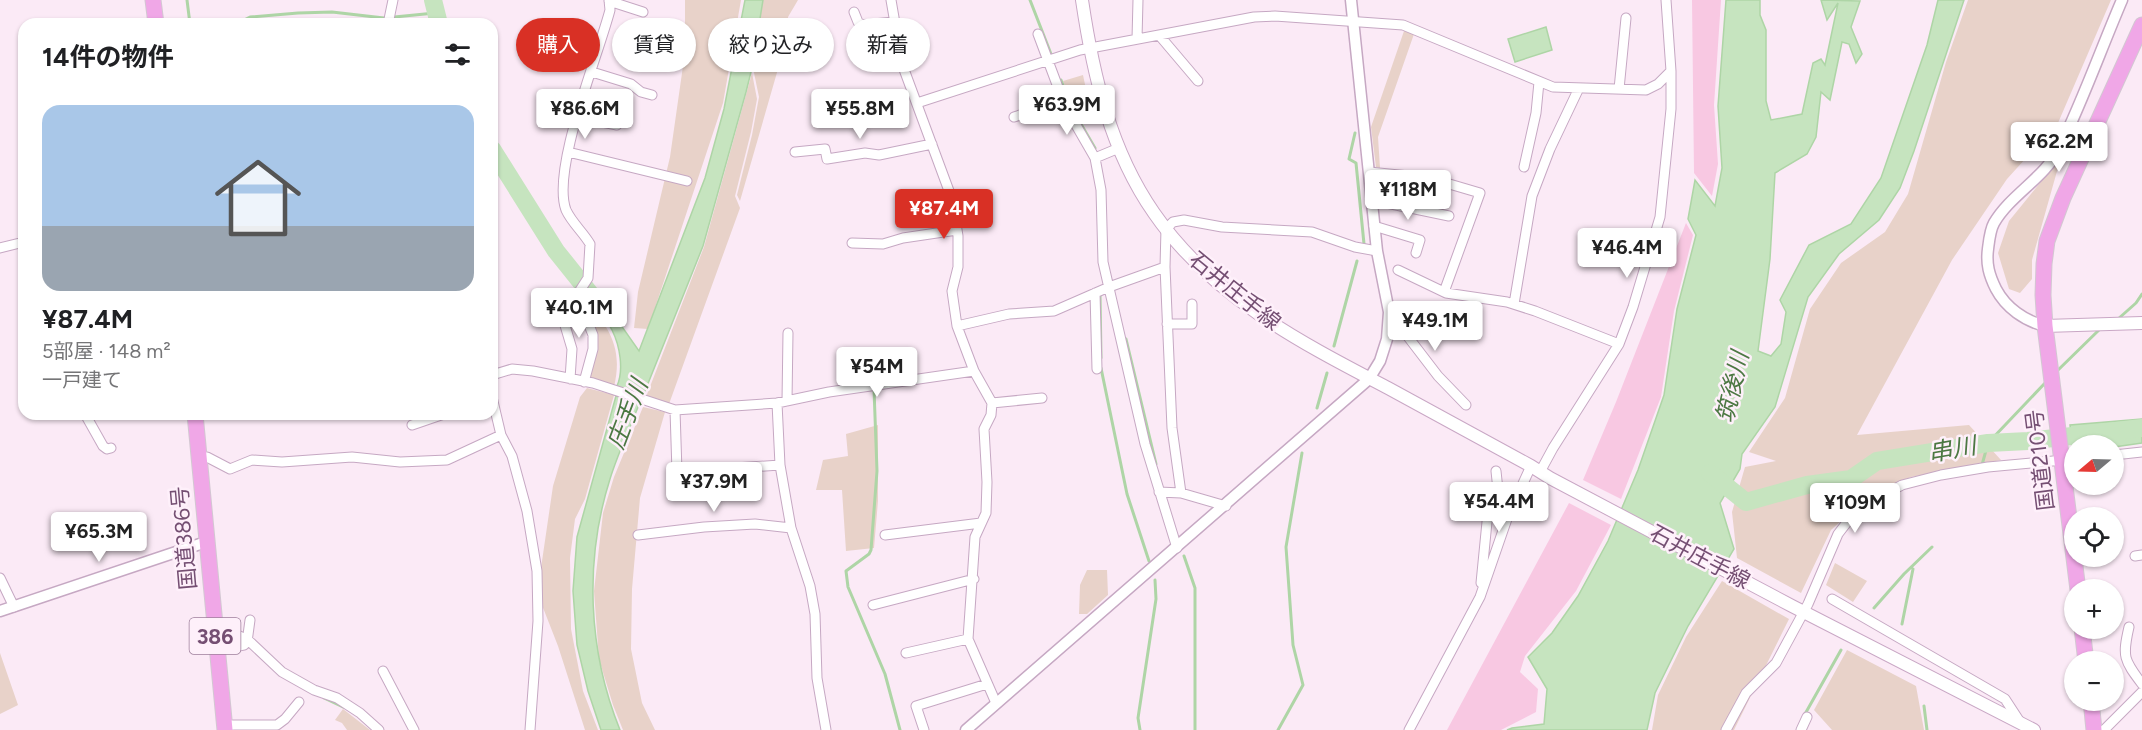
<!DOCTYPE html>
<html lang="ja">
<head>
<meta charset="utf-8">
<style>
  :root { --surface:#fff; --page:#f6f6f6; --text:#202124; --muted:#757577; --line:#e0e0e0; --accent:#d93025 }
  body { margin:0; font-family:Figtree,"Noto Sans JP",sans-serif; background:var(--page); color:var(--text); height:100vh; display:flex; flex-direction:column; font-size:22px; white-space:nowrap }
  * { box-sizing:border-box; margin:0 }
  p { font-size:20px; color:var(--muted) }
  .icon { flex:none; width:33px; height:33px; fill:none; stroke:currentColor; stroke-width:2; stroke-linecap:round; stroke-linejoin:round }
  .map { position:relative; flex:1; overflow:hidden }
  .details { position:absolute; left:18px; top:18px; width:480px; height:402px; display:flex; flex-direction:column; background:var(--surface); border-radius:18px; box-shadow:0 2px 4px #0004 }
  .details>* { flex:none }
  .hud { position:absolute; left:516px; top:18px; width:570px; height:54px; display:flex; gap:12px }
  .needle { width:39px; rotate:251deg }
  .fabs { position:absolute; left:2064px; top:435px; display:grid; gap:12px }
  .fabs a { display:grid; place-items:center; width:60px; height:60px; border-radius:50%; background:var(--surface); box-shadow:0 2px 4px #0004; font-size:30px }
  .price { position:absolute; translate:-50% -51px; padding:0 14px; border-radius:6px; background:#fff; color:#222; font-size:20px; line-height:39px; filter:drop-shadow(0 2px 3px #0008) }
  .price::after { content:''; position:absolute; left:50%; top:36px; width:18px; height:14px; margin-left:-9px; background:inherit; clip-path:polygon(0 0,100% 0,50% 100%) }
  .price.active { background:var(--accent); color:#fff }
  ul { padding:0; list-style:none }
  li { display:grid; align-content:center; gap:12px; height:318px; padding:0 24px }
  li+li { border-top:2px solid var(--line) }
  li span { display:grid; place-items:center; height:186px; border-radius:18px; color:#555 }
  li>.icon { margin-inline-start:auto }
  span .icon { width:108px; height:108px; fill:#fffc; stroke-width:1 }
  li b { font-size:26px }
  h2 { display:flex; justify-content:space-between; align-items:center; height:72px; padding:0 24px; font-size:26px }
  .pill { padding:0 21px; border-radius:27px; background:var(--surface); box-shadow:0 2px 4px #0004; font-size:21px; line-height:54px }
  .pill.active { background:var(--accent); color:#fff }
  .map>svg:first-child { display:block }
  .green { fill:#e8d2c9 }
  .sand { fill:#f8c8e2 }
  .water { fill:#c6e4bf; stroke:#aed5a6; stroke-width:1.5 }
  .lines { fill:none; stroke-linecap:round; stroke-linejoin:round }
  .stream { stroke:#aed5a6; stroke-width:3 }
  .river { stroke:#c6e4bf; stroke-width:18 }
  .minor-casing { stroke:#c6a8c3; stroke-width:11 }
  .tertiary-casing { stroke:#c6a8c3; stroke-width:13 }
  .secondary-casing { stroke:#c9a7c5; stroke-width:14 }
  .trunk-casing { stroke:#d3c7d2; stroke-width:17 }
  .minor { stroke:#fff; stroke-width:9 }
  .tertiary { stroke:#fff; stroke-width:10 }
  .secondary { stroke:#fff; stroke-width:12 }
  .trunk { stroke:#f0a7e7; stroke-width:15 }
  .labels { text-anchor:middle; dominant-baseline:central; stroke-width:5; stroke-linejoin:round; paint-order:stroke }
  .shield { fill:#fef0fa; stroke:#9e7f9c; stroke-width:1.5 }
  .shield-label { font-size:21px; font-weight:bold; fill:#754f73 }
  .street-label { font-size:22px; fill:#754f73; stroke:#fef0fa }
  .water-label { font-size:24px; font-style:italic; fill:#4c7843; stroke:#fef0fa }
</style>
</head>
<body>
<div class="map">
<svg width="2142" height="730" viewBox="0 0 2142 730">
  <rect width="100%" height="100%" fill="#fbeaf6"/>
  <!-- green -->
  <path class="green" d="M685 0H741L723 103 648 329 634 328 638 292 670 157 685 52Z
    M760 0H798L788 17V29L778 69 740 201 737 195 752 135 759 97 753 68 748 57Z
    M1968 0H2111L2058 123 2007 179 1952 260 1857 435 1969 425 2001 460 1911 477 1871 494 1831 530 1801 593 1737 558 1732 512 1745 467 1776 461 1749 452 1785 398 1810 309 1841 263 1885 232 1908 194 1946 62Z
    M1404 31 1414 34 1378 137 1380 168 1376 167 1371 127Z
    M752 73 757 99 751 132 735 196 740 208 669 404 646 397 704 247Z
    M1083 75 1087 94 1070 99 1063 81Z
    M2061 157 2032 260V279L2020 293 2009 289 1998 253 2009 221Z
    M582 294C607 326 624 345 614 387L589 379 595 352Z
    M587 388 614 395 585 499 575 519 570 558 571 629 583 691 598 730H585L558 646 540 600 541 568 553 486 580 397Z
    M643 407 665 412 640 498 632 589 631 649 642 703 655 730H623L613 705 599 659 594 591 603 513 614 477Z
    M878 425V501L874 548 846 551 842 490H816L823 460 848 456 846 434Z
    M1835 563 1867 581 1853 602 1826 585Z
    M1087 570H1107L1108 595 1087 614H1079L1080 585Z
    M1722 581 1789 619 1734 730H1652L1658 695 1686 637Z
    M1847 650 1916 686 1924 730H1832L1814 710Z
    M0 653 18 705 0 714Z
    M343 709 370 730H347L342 723 335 720Z"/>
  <!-- sand -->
  <path class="sand" d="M1692 0H1721L1714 105 1718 164 1712 196 1694 173Z
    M1686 223 1693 235 1674 311 1661 397 1621 499 1583 480 1616 402Z
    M1569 503 1611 525 1576 591 1525 656 1520 672 1538 689 1536 712 1501 730H1447Z"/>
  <!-- water -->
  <path class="water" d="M745 0H763L752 68 746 92 703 246 643 396 617 386C624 370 620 346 612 330 605 316 592 304 582 292L590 281 639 351 705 178 724 109Z
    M1726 0H1760V15L1766 30V101L1771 120 1802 114 1813 63 1821 59 1825 65 1838 3 1827 20 1821 0 1860 1 1851 27 1862 54 1856 63 1849 44 1842 42 1830 100 1821 92 1816 137 1807 154 1775 173 1770 259 1758 351 1771 356 1781 344 1786 312 1780 300 1809 245 1851 224 1881 178 1927 45 1938 0H1964L1914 151 1900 188 1879 220 1839 254 1808 297 1775 407 1742 454 1740 469 1720 503 1734 549 1688 626 1655 693 1647 730H1507L1512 728 1544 724 1547 689 1528 657 1552 633 1578 596 1608 541 1638 470 1664 395 1677 309 1696 235 1688 219 1695 180 1715 206 1722 168 1718 106Z
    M1546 27 1552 50 1515 62 1508 39Z
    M616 396 640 402C630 428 618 453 610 479 584 561 588 651 620 730H601L588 691 577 645 573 591 577 537Z
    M2142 419V443L2114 447 2074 446V451L2073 452 2070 425Z"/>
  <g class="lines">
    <!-- stream -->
    <path class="stream" d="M187 0 190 24
      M1030 0 1051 54
      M236 24 250 17 298 13 332 12 384 18 435 13
      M1061 80 1071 107 1095 148
      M1355 133 1349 159 1356 163 1364 244
      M1100 294 1101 358
      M2118 319 2136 303 2142 294
      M1126 339 1156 464
      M1334 346 1357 261
      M1101 368 1127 494 1149 561
      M2055 373 2100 329
      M874 389 877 471 871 550 869 554 846 571 848 587 885 674 900 730
      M1317 408 1327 373
      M1982 465 1988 443 2046 382
      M1184 556 1195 588V730
      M1874 608 1904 574 1932 547
      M1902 624 1913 569
      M324 698 343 707
      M1924 706 1927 730
      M1805 714 1841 650
      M1140 730 1138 718 1156 599 1155 580
      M1278 730 1303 685 1293 645 1286 547 1302 453"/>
    <!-- river -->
    <path class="river" d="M433 0 439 24
      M492 149 556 251 596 301
      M1710 473 1746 502 1807 485 1851 479 1877 461 1988 443 2028 441 2142 428"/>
    <defs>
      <path id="minor" d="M891 0 902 64 952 199 958 236V267L952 291 957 326 974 371 992 403 991 415 984 429 987 482 986 513 975 537 968 639 996 703
        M609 1 643 12
        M854 12 858 22 863 25 894 22
        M388 24 393 0
        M1038 34 1065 106 1095 158 1119 148
        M1159 35 1198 81
        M1137 39 1138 0
        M592 72 631 84 641 92 652 95
        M1619 89 1626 18
        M917 103 1080 50 1254 17 1275 16 1403 25 1553 87 1646 90 1658 84 1671 71
        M577 117 617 125
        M1014 117 1063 101
        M568 152 687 181
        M795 152 825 149 827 159 865 153 879 155 932 144
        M1095 158 1101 190 1103 262 1145 444 1177 548
        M1524 167 1536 113 1539 82
        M1369 172 1429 178 1480 193 1444 292
        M1372 200 1449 216
        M1374 226 1420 240 1416 253
        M852 243 883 244 903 238 957 230
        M0 248 24 242
        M1398 270 1446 293 1507 302 1535 311 1619 344
        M1095 293 1097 369
        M1514 304 1532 196 1550 149 1579 88
        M1389 312 1438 376 1466 405
        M564 322 572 349 570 379
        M1167 324H1192V304
        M957 326 1009 314 1054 311 1109 287 1165 267
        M492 375 512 369 533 371 593 383 675 410 777 403 829 392 974 371
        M584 382 593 349V335L577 295 588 278 590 244C583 232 572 223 566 210 551 170 598 56 610 10L609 0
        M492 397 501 435 512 456 527 511 537 571 538 621 530 730
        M787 401 788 333
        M777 403 780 465 791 528 810 586 815 614 817 678 826 730
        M992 403 1042 398
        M675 410 677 472 780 465
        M85 414 103 446 107 449 111 448
        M412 425 444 414
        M2114 455 2142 452
        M200 457H207L230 469 252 460 282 462 352 457 400 462 447 460 501 435
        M1540 472 1553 448 1619 344 1633 307 1660 217 1671 109V71L1666 0
        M1159 492 1181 493
        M1226 506 1181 493 1172 428 1165 267 1166 229 1173 222 1184 220 1222 227 1312 232 1355 247 1377 251
        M638 535 704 527 755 524 791 528
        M885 535 981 523
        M2135 556 2142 555
        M0 578 14 607
        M1481 583 1487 522 1498 490 1496 471
        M1832 599 2005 699 2020 722
        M873 605 974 579
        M215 627 229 631 248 640 282 672 314 690 337 698 360 713 379 730
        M2129 627C2122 657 2124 660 2142 684
        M217 650 244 645 247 642 250 620
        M906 653 968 639
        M383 671 414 730
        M224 725H277L285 719 299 702
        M924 730 916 706 987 684
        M1409 730 1480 597 1508 516 1531 466
        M1726 730 1746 693 1776 663 1808 604 1838 534 1848 521 1871 502 1902 485 1941 475 1988 467 2074 459
        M1801 730 1807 717
        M2104 730 2142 692"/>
      <path id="tertiary" d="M2045 326C2025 321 2006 308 1996 289 1989 275 1986 264 1988 249 1989 241 1990 230 1994 223 2011 194 2045 178 2060 147 2083 100 2101 49 2122 0
        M0 611 206 542
        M966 730 1369 379 1380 361 1387 339 1389 312 1377 251 1351 0"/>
      <path id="secondary" d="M1082 0C1093 74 1110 150 1154 213 1212 297 1300 342 1388 388 1436 414 1484 440 1531 466L1550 478 1792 606 2034 730
        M2045 326 2142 323"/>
      <path id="trunk" d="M153 0 156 24
        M195 414 225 730
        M2078 590 2045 326 2043 295 2044 264 2047 241 2063 198 2142 25
        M2082 628 2086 662
        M2091 700 2094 730"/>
    </defs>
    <!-- minor casing -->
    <use href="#minor" class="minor-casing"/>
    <!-- tertiary casing -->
    <use href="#tertiary" class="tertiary-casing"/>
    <!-- secondary casing -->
    <use href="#secondary" class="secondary-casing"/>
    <!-- trunk casing -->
    <use href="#trunk" class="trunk-casing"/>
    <!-- minor -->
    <use href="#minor" class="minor"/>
    <!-- tertiary -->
    <use href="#tertiary" class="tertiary"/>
    <!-- secondary -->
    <use href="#secondary" class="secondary"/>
    <!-- trunk -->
    <use href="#trunk" class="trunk"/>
  </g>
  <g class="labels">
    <!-- shield labels -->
    <rect class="shield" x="189.5" y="618" width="51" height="36" rx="4.5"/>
    <g class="shield-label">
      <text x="215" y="636">386</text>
    </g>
    <!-- street labels -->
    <g class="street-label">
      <text transform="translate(1235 291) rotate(39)">石井庄手線</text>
      <text transform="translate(2040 460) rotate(-97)">国道210号</text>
      <text transform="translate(184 538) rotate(-95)">国道386号</text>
      <text transform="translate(1700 557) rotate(28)">石井庄手線</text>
    </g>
    <!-- water labels -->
    <g class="water-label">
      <text transform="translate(1732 387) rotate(-77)">筑後川</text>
      <text transform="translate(627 414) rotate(-69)">庄手川</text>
      <text transform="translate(1952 449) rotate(-10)">串川</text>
    </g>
  </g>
</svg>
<div class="fabs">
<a><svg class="needle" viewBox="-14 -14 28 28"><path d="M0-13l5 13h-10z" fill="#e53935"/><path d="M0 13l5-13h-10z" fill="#757577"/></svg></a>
<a><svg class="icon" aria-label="locate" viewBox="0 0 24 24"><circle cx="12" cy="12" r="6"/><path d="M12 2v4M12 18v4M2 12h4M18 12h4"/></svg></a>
<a>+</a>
<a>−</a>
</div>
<b class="price" style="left:1067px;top:136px">¥63.9M</b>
<b class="price" style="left:585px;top:140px">¥86.6M</b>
<b class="price" style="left:860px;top:140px">¥55.8M</b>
<b class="price" style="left:2059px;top:173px">¥62.2M</b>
<b class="price" style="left:1408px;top:221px">¥118M</b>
<b class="price active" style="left:944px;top:240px">¥87.4M</b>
<b class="price" style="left:1627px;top:279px">¥46.4M</b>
<b class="price" style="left:579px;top:339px">¥40.1M</b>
<b class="price" style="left:1435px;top:352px">¥49.1M</b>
<b class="price" style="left:877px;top:398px">¥54M</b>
<b class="price" style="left:714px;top:513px">¥37.9M</b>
<b class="price" style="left:1499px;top:533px">¥54.4M</b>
<b class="price" style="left:1855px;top:534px">¥109M</b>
<b class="price" style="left:99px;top:563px">¥65.3M</b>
<div class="hud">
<a class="pill active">購入</a>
<a class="pill">賃貸</a>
<a class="pill">絞り込み</a>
<a class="pill">新着</a>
</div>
<section class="details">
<h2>14件の物件<svg class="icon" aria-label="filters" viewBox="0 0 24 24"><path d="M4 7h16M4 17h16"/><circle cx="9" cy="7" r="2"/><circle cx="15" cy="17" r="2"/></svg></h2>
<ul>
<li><span style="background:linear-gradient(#a9c7e8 65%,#9aa5b1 0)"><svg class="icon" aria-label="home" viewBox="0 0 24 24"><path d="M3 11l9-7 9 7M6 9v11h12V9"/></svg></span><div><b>¥87.4M</b><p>5部屋 · 148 m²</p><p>一戸建て</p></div></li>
</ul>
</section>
</div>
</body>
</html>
